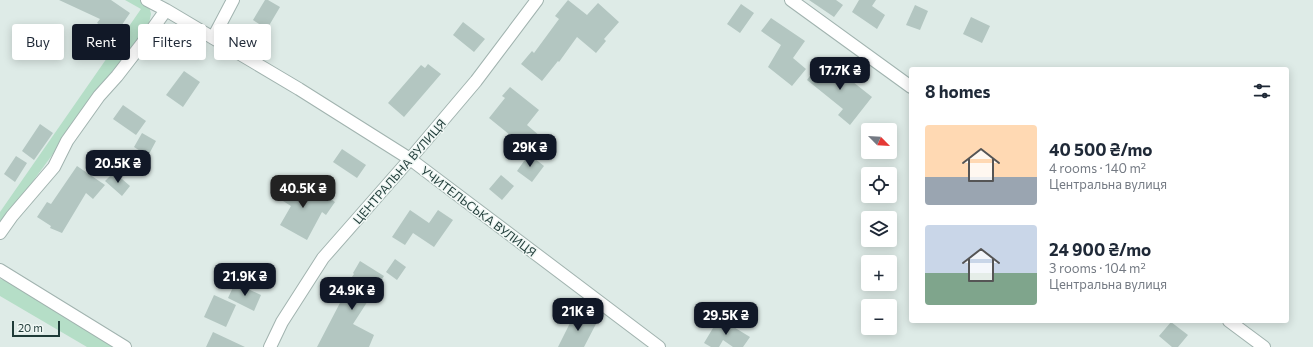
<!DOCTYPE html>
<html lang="en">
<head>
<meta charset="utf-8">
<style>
  :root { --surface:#fff; --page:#f6f6f7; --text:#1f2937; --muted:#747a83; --accent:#111827 }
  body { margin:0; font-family:Commissioner,sans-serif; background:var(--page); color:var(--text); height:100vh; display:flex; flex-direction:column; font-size:15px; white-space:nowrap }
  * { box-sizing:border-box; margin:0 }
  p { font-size:13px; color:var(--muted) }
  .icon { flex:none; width:22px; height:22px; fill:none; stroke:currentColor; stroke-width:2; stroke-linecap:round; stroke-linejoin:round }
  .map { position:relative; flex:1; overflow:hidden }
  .drawer { position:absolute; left:909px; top:67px; width:380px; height:256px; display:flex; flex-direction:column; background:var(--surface); border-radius:4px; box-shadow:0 2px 10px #0003 }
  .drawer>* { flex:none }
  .hud { position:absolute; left:12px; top:24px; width:380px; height:36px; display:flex; gap:8px }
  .needle { width:26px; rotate:114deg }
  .buttons { position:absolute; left:861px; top:123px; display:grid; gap:8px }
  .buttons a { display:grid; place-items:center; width:36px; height:36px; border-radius:4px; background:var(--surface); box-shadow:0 2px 10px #0003; font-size:20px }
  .scale { position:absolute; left:12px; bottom:10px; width:48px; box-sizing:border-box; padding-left:4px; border:2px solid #1f3b38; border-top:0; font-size:11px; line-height:14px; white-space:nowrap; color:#1f3b38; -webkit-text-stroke:3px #eff7f4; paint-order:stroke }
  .price { position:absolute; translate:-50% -34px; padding:0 9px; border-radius:8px; background:var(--accent); color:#fff; font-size:13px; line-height:26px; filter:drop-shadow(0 1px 2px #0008) }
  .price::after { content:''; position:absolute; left:50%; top:24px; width:12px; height:9px; margin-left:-6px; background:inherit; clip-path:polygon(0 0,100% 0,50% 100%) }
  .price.on { background:#222; color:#fff }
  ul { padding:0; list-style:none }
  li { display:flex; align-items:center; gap:12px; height:100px; padding:0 16px }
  li span { display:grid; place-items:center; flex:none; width:112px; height:80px; border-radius:4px; color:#555 }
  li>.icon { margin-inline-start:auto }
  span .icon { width:48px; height:48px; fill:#fffc; stroke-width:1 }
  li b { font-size:17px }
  h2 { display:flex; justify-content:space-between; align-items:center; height:48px; padding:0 16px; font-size:17px }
  .pill { padding:0 14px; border-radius:4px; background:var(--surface); box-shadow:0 2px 10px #0003; font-size:14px; line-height:36px }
  .pill.on { background:var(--accent); color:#fff }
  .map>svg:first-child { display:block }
  .green { fill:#b5dec7 }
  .building { fill:#b3c6c1 }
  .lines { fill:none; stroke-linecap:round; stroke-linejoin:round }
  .minor-casing { stroke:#a1b3af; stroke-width:14 }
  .minor { stroke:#fff; stroke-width:12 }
  .labels { text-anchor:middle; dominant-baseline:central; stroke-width:3; stroke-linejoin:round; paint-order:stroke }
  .street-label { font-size:12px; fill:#1f3b38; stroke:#eff7f4 }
</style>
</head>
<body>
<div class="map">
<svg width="1313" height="347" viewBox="0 0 1313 347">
  <rect width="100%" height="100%" fill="#deebe7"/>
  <!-- green -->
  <path class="green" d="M125 0H142L149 6 151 14 148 28 99 91 6 218 0 225V212L141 9Z
    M0 279 7 281 118 347H87L0 296Z"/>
  <!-- building -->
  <path class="building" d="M59 0H111L130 13 115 35 97 23 100 19Z
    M265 0H268L280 7 267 29 253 20Z
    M568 0 587 15 598 3 619 22 604 39 606 41 596 53 577 37 559 62 558 61 542 81 521 64 532 51 534 53 559 19 555 16Z
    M809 0H836L843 5 834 17Z
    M859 0H876L872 6 885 15 877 29 852 12Z
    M741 4 754 13 740 33 727 24Z
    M915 5 928 11 920 30 906 25Z
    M971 17 990 26 982 43 963 34Z
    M771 18 805 41 793 58 806 69 792 86 768 67 781 45 761 31Z
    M463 22 485 39 474 52 453 35Z
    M822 59 837 70H838L872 97 850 125 838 115 843 109 807 80Z
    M428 64 441 74 404 117 388 103 421 65 425 68Z
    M184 71 200 82 183 107 166 95Z
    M510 87 539 110 527 125 547 142 535 155 489 118 505 98 502 96Z
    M123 105 146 121 136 135 113 119Z
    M40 124 53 133 34 160 22 151Z
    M142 133 156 141 148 156 134 147Z
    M342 149 366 165 357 178 333 162Z
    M529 154 544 166 532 182 517 171Z
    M16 156 27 163 15 182 4 174Z
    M77 166 105 185 93 199 86 193 62 233 50 228 51 226 37 217 47 202 51 204Z
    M114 172 130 186 122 196 105 181Z
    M501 175 514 186 502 200 489 189Z
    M285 181 304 195 310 185 335 202 326 215 322 212 307 240 280 225 291 206 275 196Z
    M410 210 429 223 438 210 453 220 434 247 413 233 405 245 392 237Z
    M395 259 406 267 397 280 386 272Z
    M360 261 384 276 353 324 374 335 369 347H317L342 299 338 297 354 274 353 273Z
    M235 283 261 295 254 311 228 298Z
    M214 295 236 305 226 327 204 317Z
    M576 311 597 322 584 347H558Z
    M719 318 750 337 743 347H733L723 340 719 347H711L704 343Z
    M1171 322 1188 335 1178 347H1172L1159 336Z
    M213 332 245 347H206Z"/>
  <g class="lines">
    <defs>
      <path id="minor" d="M147 0 166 10 299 89 410 159 659 347
        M791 0 911 87
        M213 38 233 0
        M0 233 12 216 54 167 67 141 99 96 117 76 141 45 166 10
        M0 270 125 347
        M1229 321 1264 347
        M270 347 282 322 323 258 410 159 476 81 537 0"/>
    </defs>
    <!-- minor casing -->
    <use href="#minor" class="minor-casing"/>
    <!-- minor -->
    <use href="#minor" class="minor"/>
  </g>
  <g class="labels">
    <!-- street labels -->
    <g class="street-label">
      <text transform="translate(399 171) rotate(-49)">ЦЕНТРАЛЬНА ВУЛИЦЯ</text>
      <text transform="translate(479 211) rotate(37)">УЧИТЕЛЬСЬКА ВУЛИЦЯ</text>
    </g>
  </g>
</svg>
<div class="buttons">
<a><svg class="needle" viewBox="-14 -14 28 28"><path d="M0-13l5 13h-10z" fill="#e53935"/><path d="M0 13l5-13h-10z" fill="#747a83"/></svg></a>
<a><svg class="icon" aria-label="locate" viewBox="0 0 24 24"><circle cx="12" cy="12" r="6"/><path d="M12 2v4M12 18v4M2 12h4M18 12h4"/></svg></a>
<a><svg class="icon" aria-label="layers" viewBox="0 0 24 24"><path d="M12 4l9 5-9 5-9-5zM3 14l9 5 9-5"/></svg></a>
<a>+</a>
<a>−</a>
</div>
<div class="scale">20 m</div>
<b class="price" style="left:840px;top:91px">17.7K ₴</b>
<b class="price" style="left:530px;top:168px">29K ₴</b>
<b class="price" style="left:118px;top:184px">20.5K ₴</b>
<b class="price on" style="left:303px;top:209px">40.5K ₴</b>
<b class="price" style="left:245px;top:297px">21.9K ₴</b>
<b class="price" style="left:352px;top:311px">24.9K ₴</b>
<b class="price" style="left:578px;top:332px">21K ₴</b>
<b class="price" style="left:726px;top:336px">29.5K ₴</b>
<div class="hud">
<a class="pill">Buy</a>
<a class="pill on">Rent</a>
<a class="pill">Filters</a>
<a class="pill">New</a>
</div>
<section class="drawer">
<h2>8 homes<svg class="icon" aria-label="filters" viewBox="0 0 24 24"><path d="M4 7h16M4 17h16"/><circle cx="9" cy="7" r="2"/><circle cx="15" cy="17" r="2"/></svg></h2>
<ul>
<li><span style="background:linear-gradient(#ffd9b3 65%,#9aa5b1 0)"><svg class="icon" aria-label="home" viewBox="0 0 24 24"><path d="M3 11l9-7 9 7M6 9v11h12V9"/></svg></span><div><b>40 500 ₴/mo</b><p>4 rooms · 140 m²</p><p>Центральна вулиця</p></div></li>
<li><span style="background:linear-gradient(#c9d6e8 60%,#7fa58c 0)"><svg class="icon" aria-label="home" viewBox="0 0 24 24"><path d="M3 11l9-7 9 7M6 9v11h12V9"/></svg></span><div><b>24 900 ₴/mo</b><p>3 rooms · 104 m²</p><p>Центральна вулиця</p></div></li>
</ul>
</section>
</div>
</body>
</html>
